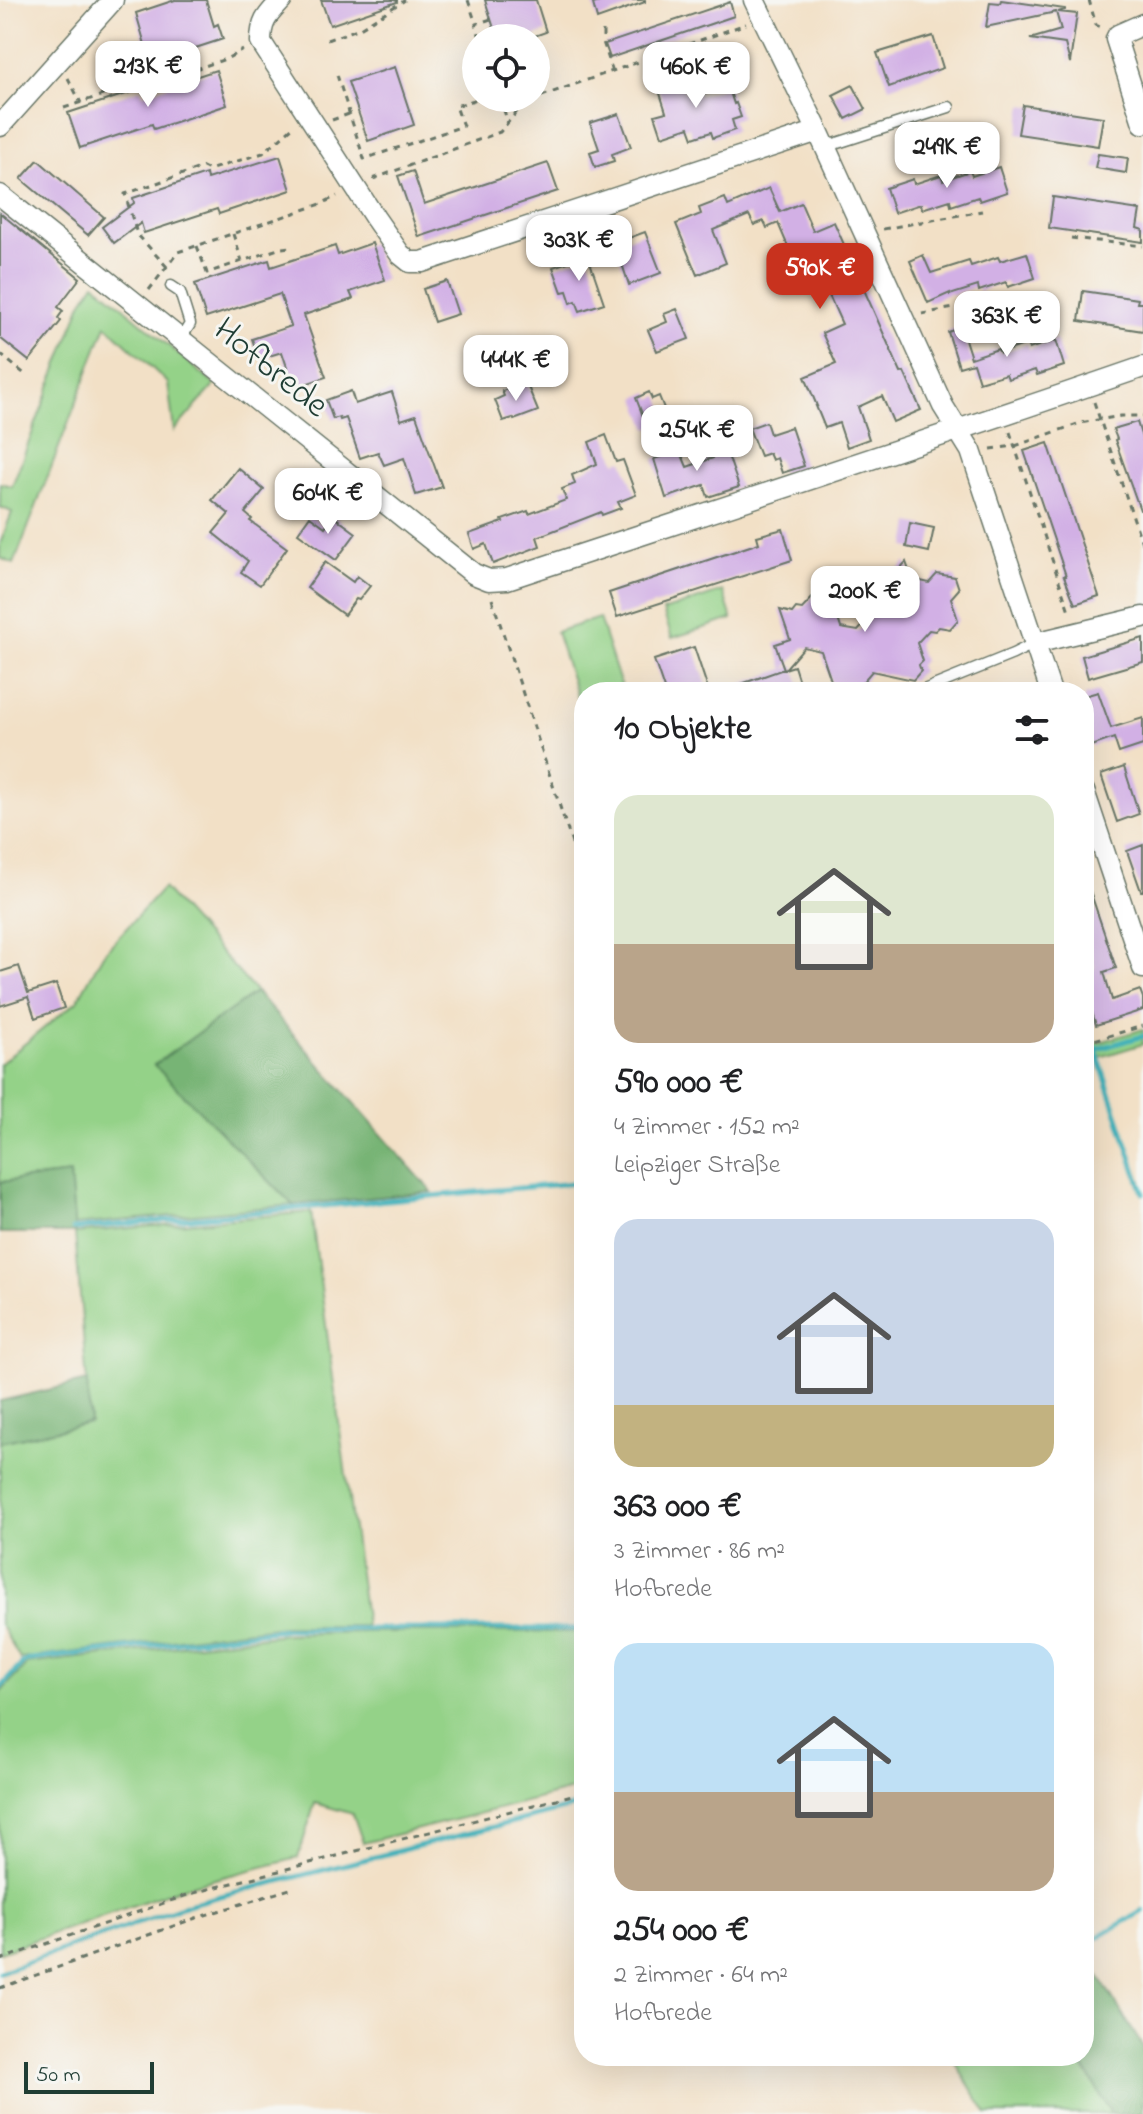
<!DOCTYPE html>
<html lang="de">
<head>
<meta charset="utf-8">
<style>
  :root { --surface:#fff; --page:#f2f2f2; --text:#202124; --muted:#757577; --accent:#c8321e }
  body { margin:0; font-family:"Indie Flower",sans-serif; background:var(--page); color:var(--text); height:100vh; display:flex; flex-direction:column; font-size:30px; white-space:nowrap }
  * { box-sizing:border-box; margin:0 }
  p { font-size:26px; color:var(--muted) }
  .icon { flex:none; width:44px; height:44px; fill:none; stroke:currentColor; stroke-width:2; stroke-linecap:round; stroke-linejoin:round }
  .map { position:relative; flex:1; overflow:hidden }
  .sheet { position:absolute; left:574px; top:682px; width:520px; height:1384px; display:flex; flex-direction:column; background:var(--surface); border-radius:32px; box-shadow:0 8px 32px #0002 }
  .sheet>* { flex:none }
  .tools { position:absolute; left:462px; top:24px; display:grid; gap:16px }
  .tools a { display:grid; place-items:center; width:88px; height:88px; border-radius:50%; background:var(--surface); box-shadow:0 8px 32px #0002; font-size:40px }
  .scale { position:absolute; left:24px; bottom:20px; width:130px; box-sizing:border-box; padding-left:8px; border:4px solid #1f3d34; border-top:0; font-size:22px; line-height:28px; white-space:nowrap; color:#1f3d34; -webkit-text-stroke:6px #f6f6f2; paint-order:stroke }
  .price { position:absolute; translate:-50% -68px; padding:0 18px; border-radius:16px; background:#fff; color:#222; font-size:26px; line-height:52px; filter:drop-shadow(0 2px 4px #0008) }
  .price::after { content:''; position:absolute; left:50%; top:48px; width:24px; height:18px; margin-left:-12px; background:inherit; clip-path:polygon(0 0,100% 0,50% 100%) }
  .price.selected { background:var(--accent); color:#fff }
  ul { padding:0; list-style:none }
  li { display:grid; align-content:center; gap:16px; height:424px; padding:0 40px }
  li span { display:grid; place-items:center; height:248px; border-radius:24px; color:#555 }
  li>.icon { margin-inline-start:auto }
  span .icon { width:144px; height:144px; fill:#fffc; stroke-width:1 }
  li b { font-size:34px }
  h2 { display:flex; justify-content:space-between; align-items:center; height:96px; padding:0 40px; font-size:34px }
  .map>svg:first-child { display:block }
  .green { fill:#94d288; stroke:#5a885e; stroke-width:2 }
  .forest { fill:#77b474; stroke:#4b7854; stroke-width:2 }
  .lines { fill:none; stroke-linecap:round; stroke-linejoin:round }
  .stream { stroke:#41b1ba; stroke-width:5 }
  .building { fill:#d2b0e5 }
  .service-casing { stroke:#697667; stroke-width:13 }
  .minor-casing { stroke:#697667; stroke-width:23 }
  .path { stroke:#697667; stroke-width:3; stroke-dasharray:6 6; stroke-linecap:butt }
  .service { stroke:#fff; stroke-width:10 }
  .minor { stroke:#fff; stroke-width:20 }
  .labels { text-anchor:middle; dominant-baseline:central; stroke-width:6; stroke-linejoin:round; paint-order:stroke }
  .street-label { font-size:36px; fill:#1f3d34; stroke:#f6f6f2 }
</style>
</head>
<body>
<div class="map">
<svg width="1143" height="2114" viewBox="0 0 1143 2114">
  <rect width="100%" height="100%" fill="#f6f6f2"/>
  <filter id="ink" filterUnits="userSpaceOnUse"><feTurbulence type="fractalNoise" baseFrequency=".0125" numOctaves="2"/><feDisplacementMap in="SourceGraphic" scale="16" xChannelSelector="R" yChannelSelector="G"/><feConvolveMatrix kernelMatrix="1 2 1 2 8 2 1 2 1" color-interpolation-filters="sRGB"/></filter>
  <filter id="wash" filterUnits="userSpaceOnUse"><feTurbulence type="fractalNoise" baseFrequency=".006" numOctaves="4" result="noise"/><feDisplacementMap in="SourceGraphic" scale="32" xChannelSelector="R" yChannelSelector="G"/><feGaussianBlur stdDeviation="1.8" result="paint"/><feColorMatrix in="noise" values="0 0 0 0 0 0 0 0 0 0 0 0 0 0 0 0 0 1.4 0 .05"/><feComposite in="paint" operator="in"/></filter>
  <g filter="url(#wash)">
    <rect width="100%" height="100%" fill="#f2e0c6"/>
    <!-- green -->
    <path class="green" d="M95 283 215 385 174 431 168 383 106 325 14 564 0 558V544L12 512 0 507V483L12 486 82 303Z
      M723 591 732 619 672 638 663 611Z
      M599 618 623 692H584V705L580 706 556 632Z
      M163 888 256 992 155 1065 293 1205 74 1225 70 1174 0 1182V1064L77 1001 103 954Z
      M1143 1029V1044L1084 1062V1047Z
      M311 1212 366 1626H283L20 1659 0 1624V1442L90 1423 75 1233Z
      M366 1632H584V1787L363 1843 353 1814 315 1803 298 1858 188 1886 0 1952V1693L27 1664 285 1634Z
      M951 2056H1077L1112 2114H987Z"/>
    <!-- forest -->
    <path class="forest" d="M256 992 432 1192 293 1205 154 1065Z
      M70 1174 75 1233H0V1182Z
      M87 1381 90 1423 0 1442V1401Z
      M1084 1952 1143 2047V2114H1112L1077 2056H1084Z"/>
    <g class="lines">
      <!-- stream -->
      <path class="stream" d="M1096 1050 1143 1193
        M1084 1053 1143 1036
        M73 1229 584 1182
        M0 1688 23 1663 29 1660 286 1629H584
        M1084 1945 1143 1911
        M0 1972 193 1903 584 1804"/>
    </g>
    <g id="blocks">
      <!-- building -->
      <path class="building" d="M175 0H206L214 26 218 24 223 39 134 68 129 54 146 48 136 13Z
        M321 0H397V2L330 25Z
        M485 0H536L546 32 529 38H497Z
        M606 0H645V2L597 19 593 4Z
        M1001 0 1065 9V10L1058 12 1077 14 1070 63 1065 44 1030 39 1061 30 1056 12 986 27 990 2 1000 3Z
        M730 2 734 16 610 58 605 44Z
        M933 36 943 68 889 87 877 53Z
        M395 67 414 125 368 141 348 82Z
        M216 70 227 105 154 129 152 124 80 148 68 113 141 89 143 94Z
        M678 74 684 92 697 88 699 96 728 86 734 104 736 103 741 117 732 120 735 130 713 138 711 132 693 138 689 127 662 136 655 115 666 112 656 81Z
        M853 85 866 109 846 119 833 95Z
        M1023 105 1103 117 1098 146 1018 134Z
        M619 114 631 147 612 154 614 161 595 167 590 152 599 149 590 123Z
        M1098 154 1128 158 1126 173 1095 168Z
        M280 156 291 190 219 214 217 209 144 233 141 223 114 243 102 227 134 203 133 198 206 174 207 179Z
        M38 160 104 217 88 235 21 179Z
        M548 163 558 191 419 237 398 176 413 171 424 204Z
        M999 167 1007 192 980 201 978 197 951 206 950 200 922 209 921 204 894 213 886 188 913 179 914 184 941 175 943 180 970 171 972 176Z
        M769 188 780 212 801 203 813 231 834 222 901 373 904 372 921 410 893 422 882 396 858 407 869 439 847 447 839 423 825 428 816 406H817L805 377 836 364 822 333 842 324 828 293 816 295 796 247 789 249 778 223 767 228 764 221 754 225 749 215 713 230 726 263 697 275 676 224 701 214 699 208 725 198 728 206Z
        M1053 197 1140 210 1137 228 1143 230V242L1049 228Z
        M0 213 80 278 58 307 63 311 58 318 61 321 29 361 0 338Z
        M645 232 661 273 629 285 615 243Z
        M372 243 385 280 350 292 353 299 304 315 326 377 294 388 282 352 259 359 252 339 291 326 280 294 206 318 195 284 269 260 271 267 335 246 338 255Z
        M1027 253 1035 278 1008 287 1006 282 979 291 978 286 950 295V293L928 303 910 261 923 255 931 273 969 261 971 266 998 257 1000 261Z
        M583 257 584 261 589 259 604 303 580 311 576 301 571 303 567 291 562 292 553 267Z
        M447 281 458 314 434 322 423 289Z
        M1083 291 1138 299 1137 303H1143V331L1079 321Z
        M677 309 689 339 657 351 648 330 667 322 664 314Z
        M961 327 971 358 998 349 1000 353 1027 344 1029 349 1056 340 1064 366 1037 375 1035 370 1008 379 1006 374 979 382 973 363 959 367 948 332Z
        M526 382 538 411 514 420 513 418 503 421 495 400 504 396 502 391Z
        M351 391 355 404 392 392 401 420 416 415 442 487 416 495 404 458 384 465 378 452 360 458 346 418 340 420 339 417 333 419 326 400Z
        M649 392 652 399 659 396 669 421 648 429 636 398Z
        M741 412 747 425 724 434 719 421Z
        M766 422 770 434 791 427 804 466 782 473 777 458 772 460 769 453 760 456 749 428Z
        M1137 422 1143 441V510H1140L1115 440 1117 439 1113 429Z
        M606 435 616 462 623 460 636 495 618 502 621 508 602 515 601 512 537 537 540 546 493 564 486 544 474 549 469 534 503 522 502 520 528 511 529 514 566 500 562 489 575 484 572 475 597 464 589 442Z
        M1048 443 1099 596 1075 604 1064 576H1066L1024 451Z
        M724 444 739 487 708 497 704 485 666 498 654 459 680 450 687 467 713 458 710 448Z
        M238 468 264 490 245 513 252 519 250 521 287 548 260 585 241 572 248 561 213 533 229 514 212 500Z
        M310 516 325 527 333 516 356 533 336 560 298 533Z
        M910 523 934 528 929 552 906 547Z
        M783 529 792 560 617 617 609 593 759 543 757 536Z
        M325 562 353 582 357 576 370 586 359 600 356 599 344 615 307 588Z
        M906 562 912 579 929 583 937 574 955 577 959 589 951 598 958 620 950 629 939 627 935 631 929 630 917 643 923 661 919 665 921 671 913 680 872 671 860 685 863 692H835L821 651 804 647 785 669 794 666 800 685 779 692H724V690L784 669 775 644 790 639 780 610 792 613 796 608 802 609 814 596 832 600 841 628 858 631 882 605 858 600 870 586 876 588 888 574 894 575Z
        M1143 638V662L1088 678 1082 656Z
        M694 647 709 692H665L654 660Z
        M1098 692 1111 728 1143 718V745L1119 753 1114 738 1092 746 1084 724V696Z
        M1124 767 1139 814 1117 822 1101 775Z
        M1143 845V891H1141L1127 851Z
        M1084 882H1087L1116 968 1104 972 1112 1000 1140 990 1143 998V1010L1096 1025 1092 1012 1084 1014V972L1095 968 1087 940 1084 941Z
        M19 966 28 993 56 984 64 1008 35 1018 28 997 0 1006V972Z"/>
    </g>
  </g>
  <g filter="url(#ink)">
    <use href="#blocks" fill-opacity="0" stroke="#697667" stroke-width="2"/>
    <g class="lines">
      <defs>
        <path id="service" d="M825 147 949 107
          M171 286 180 292 190 324 180 340
          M919 692 1013 654 1035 643"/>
        <path id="minor" d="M282 0C268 15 261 20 261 42L375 218 400 254 410 262H422L818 131
          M754 0 818 131 943 406 971 451 1051 692
          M1143 24 1118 35 1116 39 1143 123
          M0 126 113 0
          M0 195 474 574 489 580 507 579C719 509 932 440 1143 367
          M1035 643 1143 617
          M1084 791 1143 968"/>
      </defs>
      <!-- service casing -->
      <use href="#service" class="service-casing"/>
      <!-- minor casing -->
      <use href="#minor" class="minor-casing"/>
      <!-- path -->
      <path class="path" d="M468 0 476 24
        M1089 0 1096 25 1100 27
        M603 31V42L613 72
        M480 38 476 24 491 19
        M327 40 360 28 405 0
        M337 75 364 159 463 126 456 106 480 98
        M68 78 81 103
        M149 84 226 59 243 50
        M500 98 508 123
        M64 108 135 84 122 46
        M332 120 349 114
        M373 179 500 132 525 102 746 24
        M883 229 982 211
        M233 234 242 261
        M1071 238 1143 246
        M197 246 207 273 281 248 292 247
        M167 267 137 234 125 194 203 167 209 170 263 153 293 127
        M149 290 178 252 321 204 337 196
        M922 314 1017 296
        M0 354 27 376
        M1094 402 1143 546
        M1010 432 1070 614
        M991 449 1015 446 1080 423 1121 416H1143
        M492 599 584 880
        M1084 1043 1143 1026
        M0 1960 190 1894 584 1792
        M0 1988 196 1918 293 1888"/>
      <!-- service -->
      <use href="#service" class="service"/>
      <!-- minor -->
      <use href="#minor" class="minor"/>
    </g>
  </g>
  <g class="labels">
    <!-- street labels -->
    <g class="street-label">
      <text transform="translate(270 369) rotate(39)">Hofbrede</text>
    </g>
  </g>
</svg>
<div class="tools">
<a><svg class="icon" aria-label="locate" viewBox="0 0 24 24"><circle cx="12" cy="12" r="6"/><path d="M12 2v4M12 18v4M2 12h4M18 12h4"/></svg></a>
</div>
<div class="scale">50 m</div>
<b class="price" style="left:148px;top:109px">213K €</b>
<b class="price" style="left:696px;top:110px">460K €</b>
<b class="price" style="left:947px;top:190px">249K €</b>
<b class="price" style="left:579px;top:283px">303K €</b>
<b class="price selected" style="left:820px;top:311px">590K €</b>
<b class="price" style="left:1007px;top:359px">363K €</b>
<b class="price" style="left:516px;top:403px">444K €</b>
<b class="price" style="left:697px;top:473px">254K €</b>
<b class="price" style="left:328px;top:536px">604K €</b>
<b class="price" style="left:865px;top:634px">200K €</b>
<section class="sheet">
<h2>10 Objekte<svg class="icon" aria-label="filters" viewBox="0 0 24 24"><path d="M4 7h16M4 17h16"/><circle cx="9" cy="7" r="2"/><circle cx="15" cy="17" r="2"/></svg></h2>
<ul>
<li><span style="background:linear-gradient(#dfe7d0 60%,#b9a48a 0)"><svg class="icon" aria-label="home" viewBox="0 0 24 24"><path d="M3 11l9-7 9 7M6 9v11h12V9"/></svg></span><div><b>590 000 €</b><p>4 Zimmer · 152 m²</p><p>Leipziger Straße</p></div></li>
<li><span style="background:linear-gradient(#c9d6e8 75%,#c2b280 0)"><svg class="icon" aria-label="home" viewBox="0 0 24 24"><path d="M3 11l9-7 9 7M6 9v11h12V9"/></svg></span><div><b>363 000 €</b><p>3 Zimmer · 86 m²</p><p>Hofbrede</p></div></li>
<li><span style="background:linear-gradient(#bfe0f5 60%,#b9a48a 0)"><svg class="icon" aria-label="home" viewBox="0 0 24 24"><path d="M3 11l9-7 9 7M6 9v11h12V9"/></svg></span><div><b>254 000 €</b><p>2 Zimmer · 64 m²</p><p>Hofbrede</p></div></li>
</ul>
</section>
</div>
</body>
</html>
